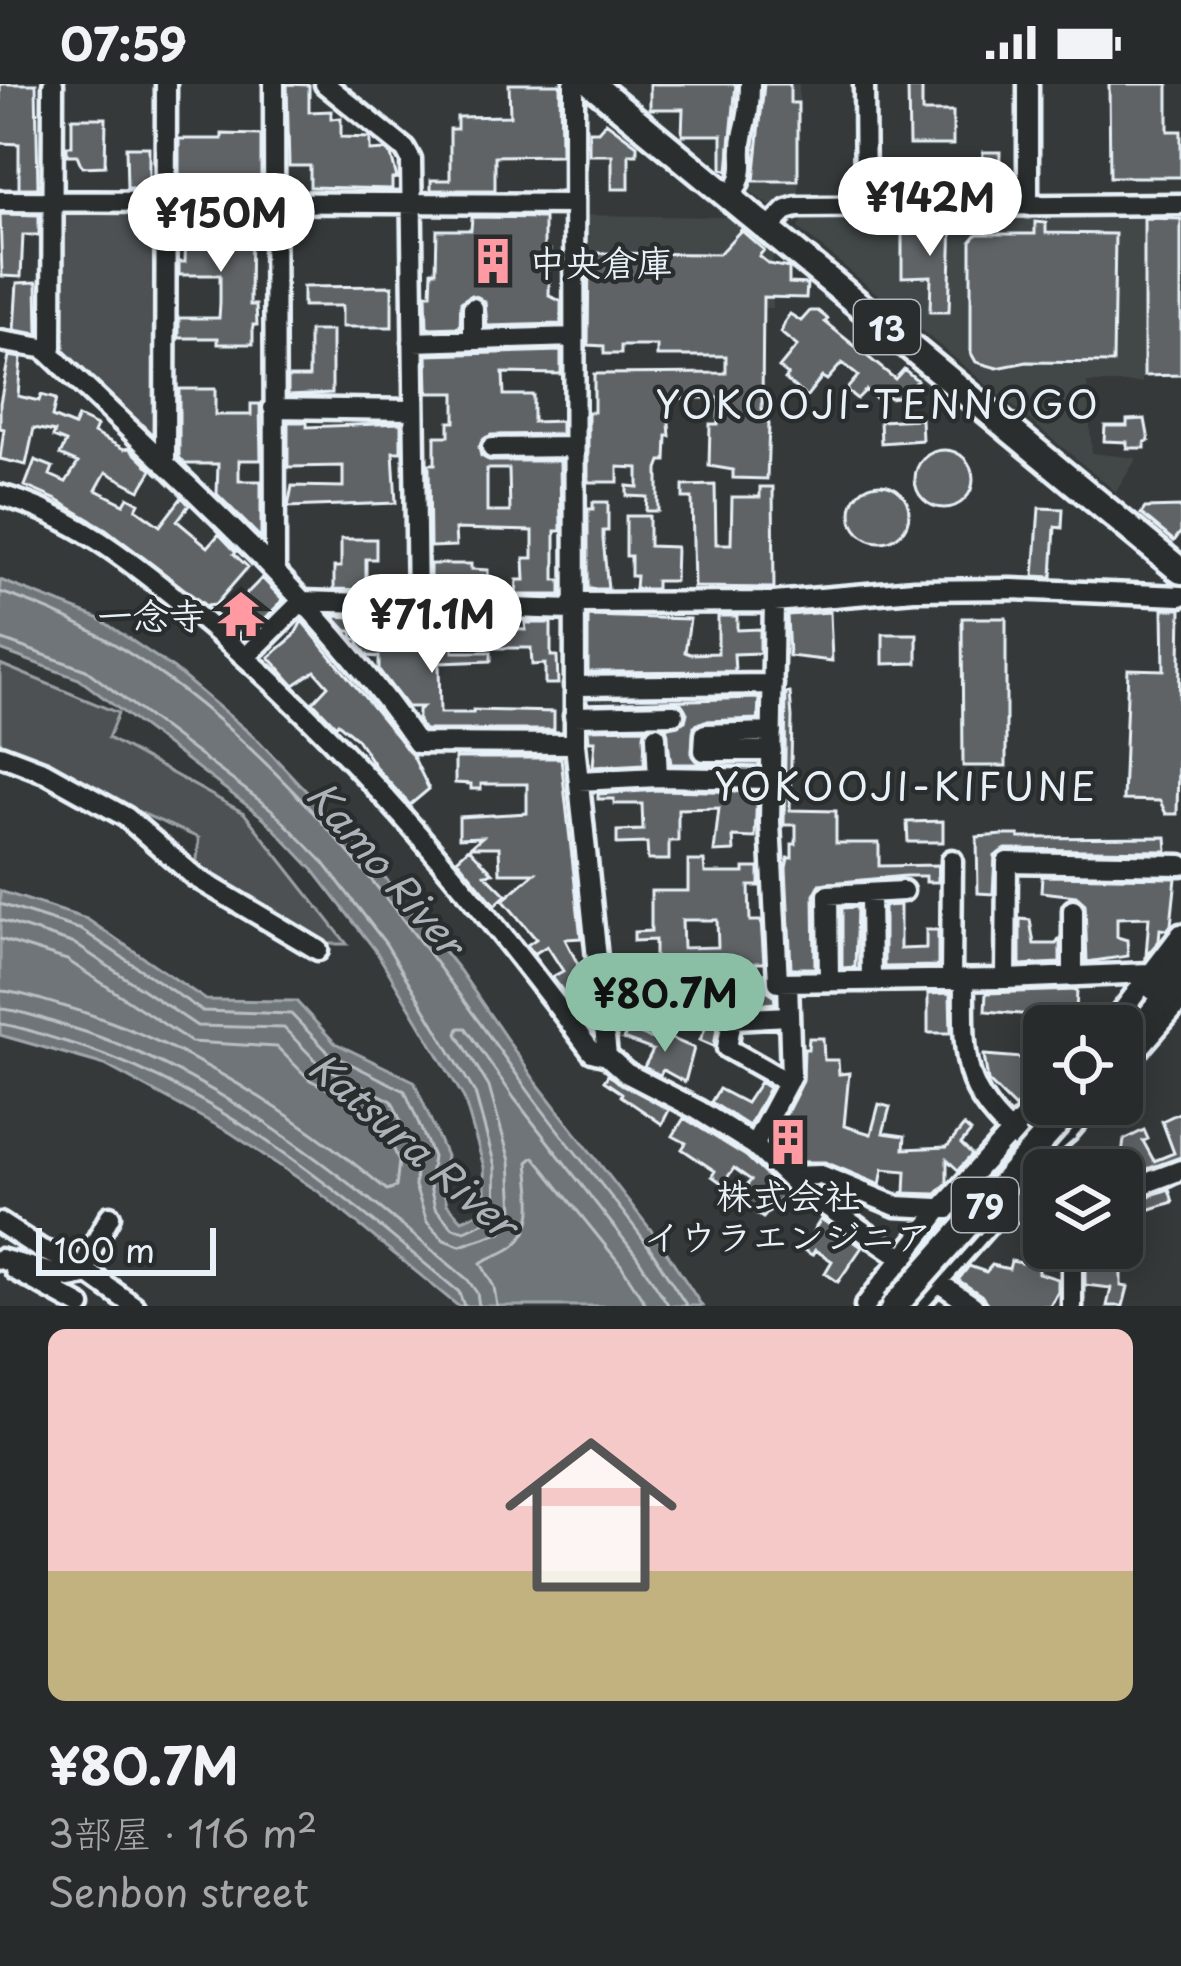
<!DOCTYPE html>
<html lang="ja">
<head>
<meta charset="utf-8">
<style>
  :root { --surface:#282b2c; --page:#343738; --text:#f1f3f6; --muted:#a5a7a9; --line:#444748; --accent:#8abfa5 }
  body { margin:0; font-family:"Playpen Sans","Klee One",sans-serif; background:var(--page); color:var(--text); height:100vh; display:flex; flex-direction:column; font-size:45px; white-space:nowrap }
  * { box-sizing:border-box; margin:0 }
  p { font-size:39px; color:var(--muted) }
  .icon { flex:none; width:66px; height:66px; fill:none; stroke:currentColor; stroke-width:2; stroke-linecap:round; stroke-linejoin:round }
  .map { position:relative; height:1222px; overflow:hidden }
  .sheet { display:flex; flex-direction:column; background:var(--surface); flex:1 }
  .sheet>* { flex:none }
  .fabs { position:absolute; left:1023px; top:921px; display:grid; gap:24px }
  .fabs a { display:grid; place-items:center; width:120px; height:120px; border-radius:18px; background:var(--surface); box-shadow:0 6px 30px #0003,0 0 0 3px var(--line); font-size:60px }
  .scale { position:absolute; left:36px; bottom:30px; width:180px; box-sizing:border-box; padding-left:12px; border:6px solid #e8f1f8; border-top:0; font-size:33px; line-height:42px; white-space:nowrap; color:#e8f1f8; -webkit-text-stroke:9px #2a2d2e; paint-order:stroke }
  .price { position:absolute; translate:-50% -102px; padding:0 27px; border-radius:42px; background:#fff; color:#222; font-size:39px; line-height:78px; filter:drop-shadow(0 3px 6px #0008) }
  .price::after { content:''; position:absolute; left:50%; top:72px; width:36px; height:27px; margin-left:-18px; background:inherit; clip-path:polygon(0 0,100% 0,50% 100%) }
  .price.active { background:var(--accent); color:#111 }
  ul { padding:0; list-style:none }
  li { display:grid; align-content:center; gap:24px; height:636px; padding:0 48px }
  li+li { border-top:3px solid var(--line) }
  li span { display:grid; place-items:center; height:372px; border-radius:18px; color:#555 }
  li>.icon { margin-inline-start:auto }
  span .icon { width:216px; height:216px; fill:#fffc; stroke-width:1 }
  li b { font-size:51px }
  .status { display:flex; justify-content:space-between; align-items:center; height:84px; padding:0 60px; background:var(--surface); direction:ltr }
  .status svg { height:33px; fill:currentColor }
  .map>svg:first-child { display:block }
  .built { fill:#424647 }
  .green { fill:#4d5152; stroke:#9aa1a5; stroke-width:3 }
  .water { fill:#707579; stroke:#a0a7ac; stroke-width:3 }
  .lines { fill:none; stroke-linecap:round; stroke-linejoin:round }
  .shore { stroke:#b8bfc5; stroke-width:3 }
  .building { fill:#5f6365; stroke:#e8f1f8; stroke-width:3; fill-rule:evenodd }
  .minor-casing { stroke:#e8f1f8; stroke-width:27 }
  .major-casing { stroke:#e8f1f8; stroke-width:33 }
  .minor { stroke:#2a2d2e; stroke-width:18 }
  .major { stroke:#2a2d2e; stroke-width:24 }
  .major-bridge-casing { stroke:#e8f1f8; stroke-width:33; stroke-linecap:butt }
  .major-bridge { stroke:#2a2d2e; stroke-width:24 }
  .labels { text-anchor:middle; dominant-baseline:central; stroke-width:9; stroke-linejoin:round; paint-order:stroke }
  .shield { fill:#2a2d2e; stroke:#afb6bb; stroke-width:3 }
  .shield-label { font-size:33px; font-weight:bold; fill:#e8f1f8 }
  .poi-label { font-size:36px; font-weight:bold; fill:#e8f1f8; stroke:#2a2d2e; text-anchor:start }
  .neighbourhood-label { font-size:39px; letter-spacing:3px; fill:#e8f1f8; stroke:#2a2d2e }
  .water-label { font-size:39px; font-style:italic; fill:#acb3b8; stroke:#2a2d2e }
</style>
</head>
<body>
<div class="status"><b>07:59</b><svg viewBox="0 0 49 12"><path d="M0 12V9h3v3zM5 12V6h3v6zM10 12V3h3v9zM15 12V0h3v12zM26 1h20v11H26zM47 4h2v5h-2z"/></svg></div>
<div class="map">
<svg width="1181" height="1222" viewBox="0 0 1181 1222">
  <rect width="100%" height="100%" fill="#35393a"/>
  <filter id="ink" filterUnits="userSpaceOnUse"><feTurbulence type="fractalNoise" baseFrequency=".00833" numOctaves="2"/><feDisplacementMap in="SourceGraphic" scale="24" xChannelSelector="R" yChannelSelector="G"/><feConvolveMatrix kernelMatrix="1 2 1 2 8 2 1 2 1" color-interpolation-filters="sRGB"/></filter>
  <g filter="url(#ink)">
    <!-- built -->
    <path class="built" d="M774 0H799V116L770 122 745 104 749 51H773Z
      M580 131 730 133 773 168 772 224H581Z
      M805 133 1143 134 1142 299H1087L1092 369 1137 374 1116 408 798 144Z"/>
    <!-- green -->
    <path class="green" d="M60 126 161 127 162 368 58 267Z
      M0 580 118 629 108 654 244 729 347 860H329L224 807 196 786 199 754 0 668Z"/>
    <!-- water -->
    <path class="water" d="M0 496 98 534 174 585 259 657 371 776 460 887 536 998 658 1155 702 1222H458L319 1108 231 1049 105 981 0 951V807L87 835 206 916 296 917 335 959 414 997 446 1072 441 1097 447 1120 462 1136 486 1126 484 1083 464 1014 376 867 314 787 264 734 79 595 0 566Z"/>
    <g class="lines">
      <!-- shore -->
      <path class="shore" d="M0 508C226 579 393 816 524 1001 563 1056 608 1106 647 1160 661 1180 673 1202 687 1222
        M0 555 86 586 271 725 324 779 386 860 475 1009 495 1082 496 1133 465 1147 453 1144 435 1124 429 1098 433 1073 405 1007 329 969 291 930 202 927 82 846 0 820
        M0 836 75 860 197 942 284 944 320 981 392 1017 417 1074 415 1102 427 1138 444 1156 460 1162 502 1148 513 1127 510 1077 489 1003 457 950 459 944H466L514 1014 636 1171 669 1222
        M0 855 67 876 191 958 277 963 310 996 379 1031 399 1077 396 1103 387 1106C292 1028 182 956 63 922 43 917 22 908 0 907
        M0 925C21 926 42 935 63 941 218 986 346 1095 468 1196L477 1209 479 1222
        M0 940C21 942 42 951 63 957 214 1000 340 1109 459 1208L464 1222
        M497 1222 494 1203 481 1179C491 1172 505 1170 515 1161 539 1140 530 1106 528 1078L534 1073 621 1181 647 1222"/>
    </g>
    <!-- building -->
    <path class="building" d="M0 0H36L38 104H19V60L0 59Z
      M287 0 309 1V28L331 27V35L341 34V53L370 54V67L385 66 391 71 397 94 392 95V105L310 103V82H289Z
      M509 0H560L561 71 495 72V106H431V96H450V45H457V33L510 32Z
      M650 0H736L728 87 722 84V51H682L683 25H650Z
      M764 0H790V19H798V97H754Z
      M1109 0H1168V47H1181V93H1110Z
      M908 4H922V28H953V61H909Z
      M72 34H106L105 82 82 83 77 71H67V62H72Z
      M606 38 637 61V70H629V105H612V71H589V47H598Z
      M222 50 261 51V95L212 97 213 105 179 102V55H222Z
      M126 63H149V104H127Z
      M983 68H1000L999 108H958L959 84H982Z
      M0 130 39 131V151H23L21 193 2 192Z
      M179 131 251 132 250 221H256L257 241H253V260H218V254H179V234H219L220 219V191H179V178H185L186 152H179Z
      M472 133 544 134V166H550L549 212 561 217V240L487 242 485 218 472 211 461 218 460 243 427 244 426 210H431L432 187H436L437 146H471Z
      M1144 134 1181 135V291L1144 292Z
      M952 138 949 228H930L931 192 902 193V150H911V139Z
      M1035 138 1046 139V149L1115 150 1113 279 1027 278 997 284 976 278 971 269V157L977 150H1035Z
      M741 146 764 166 759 172 769 180 789 184V199L807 200 806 214 763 213 762 325 769 340 767 395 733 394V386L709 382 710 340H718L719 314H667L670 352H667L666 377H661L658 385V427H646L647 413 627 412V402L638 403V384L618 383V398H588V328H594V290L726 289V272H657V262H621V270H604V262L588 261 589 169 719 170Z
      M37 198 38 250 14 246 17 199Z
      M392 202V243H342V222H303V203Z
      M810 227H818L828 235 825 238 895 295 904 285 917 296 903 312 890 314 884 309 879 317 866 306 857 315 846 306 858 292 842 279 827 296 822 293 806 313 785 295 788 291 779 284 797 262 781 249 785 237 790 230 801 237Z
      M309 247H332V309L288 311V293H309Z
      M561 267V290L503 289 504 311H533V338L561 337V350L491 351 479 363 481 372 491 377H560L561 447H555V496H561V511H516L517 496H525L524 474H533V447L455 445 456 462 430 463 429 380H435V352H449V338H455V309H428L427 271ZM487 385H509L510 428H487Z
      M9 272 21 274 18 312 39 317 41 311 56 315 52 333 74 342 78 333 97 342 94 349 124 365 129 364 152 386 140 406 106 388 96 406 124 420 128 413 139 419 136 425 160 442 182 413 189 421 177 437 208 463 219 450 236 468 234 470 248 483 215 521 206 522 106 445 57 416 25 402 35 376 53 383 50 391 66 398 78 379 60 371 66 358 53 353 55 348 34 344 26 381 0 375 4 345 0 344V319Z
      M179 305H215V331H251V320H260L261 376H239V397H261V454L217 410 218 380H185L179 373Z
      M921 335 922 356 881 359 880 337Z
      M1145 335 1149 357 1145 358V364H1127V358L1104 357 1105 342H1127V336Z
      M288 338H307V343L401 339V368H393L396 419 288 423 292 402 343 403V382L288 383Z
      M915 395a29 29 0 1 1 58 0a29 29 0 1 1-58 0Z
      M851 429a29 29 0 1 1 58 0a29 29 0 1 1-58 0Z
      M715 401 716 460H731L732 413H760V403H773L774 504 694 503 692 414H683V402Z
      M593 418H608V447H603V455L608 505H588V425H593Z
      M1181 423V448L1174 457 1141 430 1145 424Z
      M1039 424 1063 425 1062 444 1055 443 1052 493 1034 492Z
      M626 432H649V462L676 463 675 497H656V505H635L636 492H631V472H626Z
      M341 455H376V475H366V497H397V507L334 505V483H341Z
      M430 480H471V485L488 486V510L430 507Z
      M262 494 283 516 253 547 248 541 239 550 222 535Z
      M1163 525H1181L1177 730H1166L1160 717 1123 716 1128 585 1164 586Z
      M830 528 832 577 789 572 787 531Z
      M333 532 373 534V542L415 541V548L436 549 443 546V539H453V568H491V577L439 579 440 629H473V626L554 628V646H424L418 638V626L422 623H407L379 586V573L368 572 359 561V555H353L352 547H347Z
      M588 532 690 535 685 568 690 570 718 569V532H737V546L760 545V569L734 570 735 587 588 588Z
      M962 534H1006V682H963Z
      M302 537 413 672 429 705 410 721 377 685 357 655 338 639 336 642 313 618 328 602 315 587 294 601 269 573 294 552Z
      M525 539H551V572H557L558 600H545V580L532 581 531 564H496V545L526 546Z
      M883 550H917V579L883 580Z
      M786 609H790L792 633 790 726 836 727V759H879V782L938 781V798H926V792H905L820 800 814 811 815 884H791L786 784 788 774H792V760H796V741H784Z
      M759 614 758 635 705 637 694 642 692 672 703 680H671L666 644 685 637 687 629 681 619 623 618Z
      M645 644 644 680 593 683 595 657H589L588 645Z
      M455 674H561L581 854 565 855 583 890 580 892 583 897 573 903 584 918 576 924 552 893 563 887 547 862 534 870 527 861 536 855 503 816 535 789H500L499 763H470L482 753 459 754V733L527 729V700H481V705H471V700L455 699Z
      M658 706 757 708 755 754 733 753 734 767 714 768 719 724 678 725V757H669V776H648L647 759 617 760V747L643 746 642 720H614V715H598V710Z
      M943 737V758H908L907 738Z
      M1004 751H1019V754L1166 753 1167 767 1006 765 995 772 993 810 978 809 977 753Z
      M469 764 493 789 485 790 506 811 495 821 457 775Z
      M688 777H704L705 789H744V784H759V802H749L750 837H761L764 879H756L757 907H768L774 911 775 919 725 924 719 932 714 962 700 956 708 938H684L683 933 658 932 659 921 694 922V898H647L646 883H655V856L634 857V848L651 847V807H688ZM682 836H717L718 863 683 864Z
      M1042 792 1176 794 1171 841 1167 846 1160 845 1159 857 1146 872 1149 833 1117 834V853L1127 856 1128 872 1087 878 1085 820 1076 812 1041 808Z
      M900 821V865L926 864V846H938V882L884 883V822Z
      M857 823 855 883 842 884V824Z
      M1020 835 1030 836 1034 860H1056L1060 854V879L1020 881Z
      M1077 906 1076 929 1090 942H1047L1055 933 985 927 986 909Z
      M950 909 951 949H928V910Z
      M629 946 666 960V952L694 964 685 998 663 986 660 991 644 983 653 966 623 955Z
      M1044 950V982L1023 1006 1027 1010 1015 1024 988 997 984 971 1022 974Z
      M809 954H823L824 976H838L839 990 849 989 844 1042 871 1050 879 1020 890 1023 883 1049 905 1052 904 1065 947 1063 964 1042 971 1048 961 1060 972 1071 958 1086 947 1076V1099L936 1110 901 1109 905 1108 906 1087 883 1085 880 1101 825 1078H804L791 1071 789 1075 776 1063 786 1045 780 1042 803 997 804 965H808Z
      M608 991 669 1026 662 1040 621 1012 622 1009 604 997Z
      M760 998 769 1004 749 1042 711 1018 719 1005 746 1019Z
      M1181 1028V1073L1122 1094V1086H1110L1106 1076 1122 1070 1124 1056 1144 1046 1148 1055 1143 1057 1154 1077 1174 1069 1162 1037Z
      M684 1034 746 1072 785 1109 763 1134 736 1115 751 1096 734 1084 723 1100 712 1092 715 1087 682 1065 686 1059 673 1052Z
      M1169 1105 1173 1118 1132 1131 1138 1151 1122 1155V1121Z
      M821 1135 862 1163 838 1198 825 1189 832 1177 815 1166 812 1171 802 1165Z
      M1085 1164H1112L1113 1183H1121V1202L1128 1203 1123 1222H1107L1111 1204 1085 1201Z
      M1011 1177 1038 1182V1189L1058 1195V1208L1050 1222H989L981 1211 958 1196 969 1182 986 1188 992 1181 1009 1185Z"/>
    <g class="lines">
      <defs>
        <path id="minor" d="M274 0 275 485
          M325 0 405 65 411 76 417 523
          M574 0 575 660 607 972
          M864 0 865 122
          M732 112C750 82 737 76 744 48 749 31 750 18 750 0
          M0 117 574 120
          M1028 122V0
          M769 144 787 126 797 123 1181 120
          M473 224V256
          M0 257 42 264 49 269C178 393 315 511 417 659L575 660
          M413 258 574 253
          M49 269 52 263 53 0
          M273 324 414 326
          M492 364 573 363
          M165 380 166 0
          M0 411C73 431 129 476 187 523 343 651 472 807 592 968L607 972 626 989 698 1026 754 1061 797 1102 973 1222
          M774 518 770 738 778 898 1006 895 1007 778 1181 781
          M573 519 774 518 914 506 1011 505 1181 512
          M247 572 302 517 572 526
          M574 602 773 600
          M574 632 674 630
          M656 652 658 693
          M772 667H704L705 650 772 648
          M0 671 45 688 126 733 195 793 318 866
          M579 697 658 693 771 695
          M870 809 871 897
          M1073 892V826
          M951 895 952 776
          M964 895C963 990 963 1011 1039 1073
          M1006 895 1150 889
          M829 897 828 811 903 807
          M1111 942 1181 850
          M1122 984 1181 916
          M787 998 727 964 732 935 789 932
          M754 1061 791 992 788 898
          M787 1092 821 1091 896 1122 1044 1129
          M1122 1108 1181 1086
          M0 1139 42 1166 71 1177 134 1222
          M1072 1164V1222
          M0 1175 70 1194 86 1191 88 1172 110 1132
          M15 1186 81 1222
          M865 1222 940 1126 1044 1012
          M916 1222 1000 1127 1039 1073 1068 1048 1092 1020"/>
        <path id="major" d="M592 0 1181 487
          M1155 904 1181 874
          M1122 965 1181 896"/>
      </defs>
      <!-- minor casing -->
      <use href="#minor" class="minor-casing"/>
      <!-- major casing -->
      <use href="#major" class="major-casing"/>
      <!-- minor -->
      <use href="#minor" class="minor"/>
      <!-- major -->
      <use href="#major" class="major"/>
      <defs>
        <path id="major-bridge" d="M895 1222 1074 1020"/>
      </defs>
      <!-- major-bridge casing -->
      <use href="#major-bridge" class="major-bridge-casing"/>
      <!-- major-bridge -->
      <use href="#major-bridge" class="major-bridge"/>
    </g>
  </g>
  <!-- icons -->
  <defs>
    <symbol id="building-bare" viewBox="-9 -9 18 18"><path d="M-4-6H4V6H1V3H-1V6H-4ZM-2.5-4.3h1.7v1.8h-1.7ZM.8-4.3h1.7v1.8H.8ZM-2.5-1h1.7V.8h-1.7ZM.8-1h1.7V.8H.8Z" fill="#ff9aa2" stroke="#2a2d2e" stroke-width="2.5" paint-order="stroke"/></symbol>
    <symbol id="temple-bare" viewBox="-9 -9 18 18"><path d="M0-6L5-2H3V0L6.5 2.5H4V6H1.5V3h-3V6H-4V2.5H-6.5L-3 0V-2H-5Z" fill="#ff9aa2" stroke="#2a2d2e" stroke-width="2.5" paint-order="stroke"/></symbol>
  </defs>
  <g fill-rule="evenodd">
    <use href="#building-bare" x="460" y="144" width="66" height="66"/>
    <use href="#temple-bare" x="208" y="497" width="66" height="66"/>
    <use href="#building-bare" x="755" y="1025" width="66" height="66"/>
  </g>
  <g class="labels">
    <!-- shield labels -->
    <g class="shield">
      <rect x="854" y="216" width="66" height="54" rx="9"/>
      <rect x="952" y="1094" width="66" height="54" rx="9"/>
    </g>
    <g class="shield-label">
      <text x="887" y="243">13</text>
      <text x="985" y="1121">79</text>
    </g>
    <!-- poi labels -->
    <g class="poi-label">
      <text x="529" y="177">中央倉庫</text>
      <text x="205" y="530" text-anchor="end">一念寺</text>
      <text x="788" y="1110" text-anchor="middle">株式会社<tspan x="788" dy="41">イウラエンジニア</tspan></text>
    </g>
    <!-- neighbourhood labels -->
    <g class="neighbourhood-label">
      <text x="878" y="318">YOKOOJI-TENNOGO</text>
      <text x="906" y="700">YOKOOJI-KIFUNE</text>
    </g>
    <!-- water labels -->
    <g class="water-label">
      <text transform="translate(387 783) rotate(49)">Kamo River</text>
      <text transform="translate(414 1060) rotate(41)">Katsura River</text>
    </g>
  </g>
</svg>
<div class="fabs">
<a><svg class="icon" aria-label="locate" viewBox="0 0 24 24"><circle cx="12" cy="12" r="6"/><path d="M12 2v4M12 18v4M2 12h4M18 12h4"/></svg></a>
<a><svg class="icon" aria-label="layers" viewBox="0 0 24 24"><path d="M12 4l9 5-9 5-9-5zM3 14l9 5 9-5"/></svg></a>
</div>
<div class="scale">100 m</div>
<b class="price" style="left:930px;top:175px">¥142M</b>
<b class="price" style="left:221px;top:191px">¥150M</b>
<b class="price" style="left:432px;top:592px">¥71.1M</b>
<b class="price active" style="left:665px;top:971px">¥80.7M</b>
</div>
<section class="sheet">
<ul>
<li><span style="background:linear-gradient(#f6c9c9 65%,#c2b280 0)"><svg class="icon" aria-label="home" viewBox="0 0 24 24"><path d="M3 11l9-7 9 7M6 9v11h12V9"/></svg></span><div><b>¥80.7M</b><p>3部屋 · 116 m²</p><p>Senbon street</p></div></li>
</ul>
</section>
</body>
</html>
